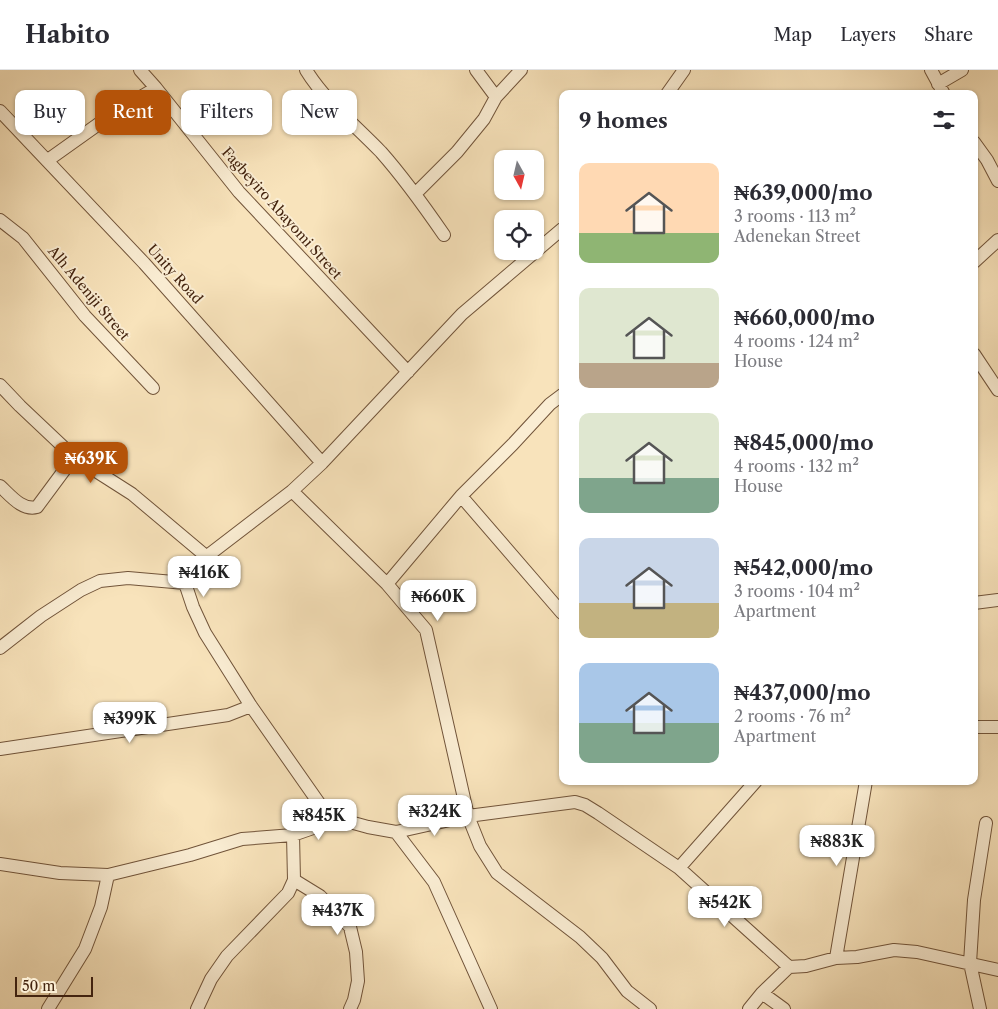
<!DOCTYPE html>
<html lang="en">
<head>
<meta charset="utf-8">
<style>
  :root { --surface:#fff; --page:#f2f2f3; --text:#2b2b33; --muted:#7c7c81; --line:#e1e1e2; --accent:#b45309 }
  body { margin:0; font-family:"Libre Caslon Text",serif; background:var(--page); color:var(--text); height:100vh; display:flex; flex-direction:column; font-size:19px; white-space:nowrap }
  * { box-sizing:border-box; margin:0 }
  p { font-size:16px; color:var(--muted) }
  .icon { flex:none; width:28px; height:28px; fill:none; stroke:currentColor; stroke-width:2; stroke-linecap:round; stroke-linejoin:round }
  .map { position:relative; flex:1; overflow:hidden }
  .drawer { position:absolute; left:559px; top:20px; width:419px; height:695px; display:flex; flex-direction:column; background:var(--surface); border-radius:10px; box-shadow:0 1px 4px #0004 }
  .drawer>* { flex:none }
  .guide { position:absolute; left:15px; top:20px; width:469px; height:45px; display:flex; gap:10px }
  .needle { width:32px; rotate:172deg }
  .controls { position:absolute; left:494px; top:80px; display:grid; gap:10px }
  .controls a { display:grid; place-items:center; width:50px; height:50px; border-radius:10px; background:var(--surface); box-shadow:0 1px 4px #0004; font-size:25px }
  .scale { position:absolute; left:15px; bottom:12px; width:78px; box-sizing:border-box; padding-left:5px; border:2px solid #44240f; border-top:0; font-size:14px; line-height:18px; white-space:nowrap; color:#44240f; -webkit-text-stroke:4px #faedd3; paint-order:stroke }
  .price { position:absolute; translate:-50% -42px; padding:0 11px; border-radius:10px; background:#fff; color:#222; font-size:16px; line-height:32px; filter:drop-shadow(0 1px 2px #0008) }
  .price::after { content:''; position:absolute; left:50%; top:30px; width:15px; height:11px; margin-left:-8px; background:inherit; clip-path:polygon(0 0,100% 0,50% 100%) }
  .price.active { background:var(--accent); color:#fff }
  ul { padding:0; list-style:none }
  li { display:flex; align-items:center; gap:15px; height:125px; padding:0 20px }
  li span { display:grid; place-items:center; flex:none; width:140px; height:100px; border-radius:10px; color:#555 }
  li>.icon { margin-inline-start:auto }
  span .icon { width:60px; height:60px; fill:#fffc; stroke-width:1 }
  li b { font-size:21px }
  h2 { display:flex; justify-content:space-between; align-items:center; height:60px; padding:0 20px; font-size:21px }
  .chip { padding:0 18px; border-radius:10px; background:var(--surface); box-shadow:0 1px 4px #0004; font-size:18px; line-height:45px }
  .chip.active { background:var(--accent); color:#fff }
  header { display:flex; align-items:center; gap:30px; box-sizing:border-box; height:70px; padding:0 25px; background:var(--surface); border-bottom:1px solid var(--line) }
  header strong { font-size:24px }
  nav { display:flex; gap:28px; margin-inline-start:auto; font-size:18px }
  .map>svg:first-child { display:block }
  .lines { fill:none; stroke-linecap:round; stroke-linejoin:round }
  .minor-casing { stroke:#71543a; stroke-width:14 }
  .minor { stroke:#faedd3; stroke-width:12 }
  .labels { text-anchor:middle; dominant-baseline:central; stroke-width:4; stroke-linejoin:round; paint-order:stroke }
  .street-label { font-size:14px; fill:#44240f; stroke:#faedd3 }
</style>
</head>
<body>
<header>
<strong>Habito</strong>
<nav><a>Map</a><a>Layers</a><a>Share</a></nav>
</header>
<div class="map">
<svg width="998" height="939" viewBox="0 0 998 939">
  <rect width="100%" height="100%" fill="#f8e3bb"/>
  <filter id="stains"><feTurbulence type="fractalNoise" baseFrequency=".004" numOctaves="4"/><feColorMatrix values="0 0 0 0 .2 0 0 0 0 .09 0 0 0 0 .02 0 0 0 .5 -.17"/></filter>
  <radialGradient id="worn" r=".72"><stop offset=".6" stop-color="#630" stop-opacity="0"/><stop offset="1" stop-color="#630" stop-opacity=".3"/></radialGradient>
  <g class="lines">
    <defs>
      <path id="minor" d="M140 0 156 18 239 122 408 302
        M306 0C325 31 356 56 381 82 404 108 424 136 444 165
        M476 0 496 27
        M931 0 944 24
        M938 14 962 0
        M667 24 684 0
        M0 41 144 193 322 393
        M974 72 987 90 998 111
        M48 90 114 43 156 18
        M415 124 457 82 484 49 496 27 521 0
        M0 150 23 168 85 246 153 318
        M974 192 998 170
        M974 284 998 320
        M0 315 20 336 74 387 132 424 207 487
        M0 416C10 425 22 441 37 437L74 387
        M292 421 387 514 426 560 468 746 480 776 497 803 580 867 602 888 627 921 650 939
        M461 426 562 543
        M387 514 461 426 513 374 550 334 562 325
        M974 533 998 530
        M0 578 41 546 81 520 100 511 128 508 185 513
        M974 657H998
        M0 679 228 645 251 636
        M396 762 468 746 575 732 585 735 598 743 679 798 789 897 806 896 836 888 857 887 894 880 917 882 998 900
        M0 794 60 803 108 805 190 785 242 769 293 765 316 757 328 746
        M679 798 756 711
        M294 810 320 826 350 857 356 882 358 911 354 930 350 939
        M836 888 866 711
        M762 923 784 939
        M48 939 85 879 101 837 108 805
        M197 939 211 909 227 886 288 823 294 810 293 765
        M491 939 434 812 396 762 368 757 328 746 251 636 205 563 193 537 185 513 189 500 292 421 322 393 462 244 562 159
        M749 939 762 923 789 897
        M980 939 970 893 974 830 986 753"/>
    </defs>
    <!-- minor casing -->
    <use href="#minor" class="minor-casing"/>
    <!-- minor -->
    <use href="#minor" class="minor"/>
  </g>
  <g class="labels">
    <!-- street labels -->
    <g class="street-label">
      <text transform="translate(282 143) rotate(48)">Fagbeyiro Abayomi Street</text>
      <text transform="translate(175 204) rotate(48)">Unity Road</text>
      <text transform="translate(89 223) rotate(50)">Alh Adeniji Street</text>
    </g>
  </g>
  <rect width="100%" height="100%" filter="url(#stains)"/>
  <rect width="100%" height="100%" fill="url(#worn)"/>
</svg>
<div class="controls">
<a><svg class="needle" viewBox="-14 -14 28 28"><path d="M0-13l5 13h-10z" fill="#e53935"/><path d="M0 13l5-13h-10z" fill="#7c7c81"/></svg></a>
<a><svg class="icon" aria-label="locate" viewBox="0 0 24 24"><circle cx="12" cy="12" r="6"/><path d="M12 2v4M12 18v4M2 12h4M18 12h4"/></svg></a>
</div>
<div class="scale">50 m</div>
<b class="price active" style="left:91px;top:414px">₦639K</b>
<b class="price" style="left:204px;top:528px">₦416K</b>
<b class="price" style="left:438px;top:552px">₦660K</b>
<b class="price" style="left:130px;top:674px">₦399K</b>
<b class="price" style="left:435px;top:767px">₦324K</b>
<b class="price" style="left:319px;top:771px">₦845K</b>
<b class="price" style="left:837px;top:797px">₦883K</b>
<b class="price" style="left:725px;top:858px">₦542K</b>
<b class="price" style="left:338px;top:866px">₦437K</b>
<div class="guide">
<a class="chip">Buy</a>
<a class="chip active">Rent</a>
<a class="chip">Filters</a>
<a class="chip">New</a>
</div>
<section class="drawer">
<h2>9 homes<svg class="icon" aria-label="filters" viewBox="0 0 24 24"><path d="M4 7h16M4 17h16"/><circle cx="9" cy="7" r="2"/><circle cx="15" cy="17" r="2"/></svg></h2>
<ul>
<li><span style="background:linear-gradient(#ffd9b3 70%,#8fb573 0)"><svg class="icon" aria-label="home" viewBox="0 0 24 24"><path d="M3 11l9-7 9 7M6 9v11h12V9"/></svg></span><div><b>₦639,000/mo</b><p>3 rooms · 113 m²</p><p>Adenekan Street</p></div></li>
<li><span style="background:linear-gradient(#dfe7d0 75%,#b9a48a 0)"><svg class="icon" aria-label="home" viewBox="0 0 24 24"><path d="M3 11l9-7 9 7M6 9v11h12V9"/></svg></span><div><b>₦660,000/mo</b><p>4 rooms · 124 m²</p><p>House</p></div></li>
<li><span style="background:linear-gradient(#dfe7d0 65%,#7fa58c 0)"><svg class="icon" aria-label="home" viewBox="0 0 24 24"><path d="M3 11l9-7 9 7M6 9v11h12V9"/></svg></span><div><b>₦845,000/mo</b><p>4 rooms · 132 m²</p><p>House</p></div></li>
<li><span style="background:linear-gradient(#c9d6e8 65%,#c2b280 0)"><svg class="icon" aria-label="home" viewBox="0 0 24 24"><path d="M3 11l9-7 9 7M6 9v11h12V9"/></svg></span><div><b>₦542,000/mo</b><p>3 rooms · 104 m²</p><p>Apartment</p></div></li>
<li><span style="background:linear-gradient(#a9c7e8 60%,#7fa58c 0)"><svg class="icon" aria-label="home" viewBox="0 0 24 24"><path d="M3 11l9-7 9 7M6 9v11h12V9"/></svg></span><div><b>₦437,000/mo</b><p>2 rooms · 76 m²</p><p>Apartment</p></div></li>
</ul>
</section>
</div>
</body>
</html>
